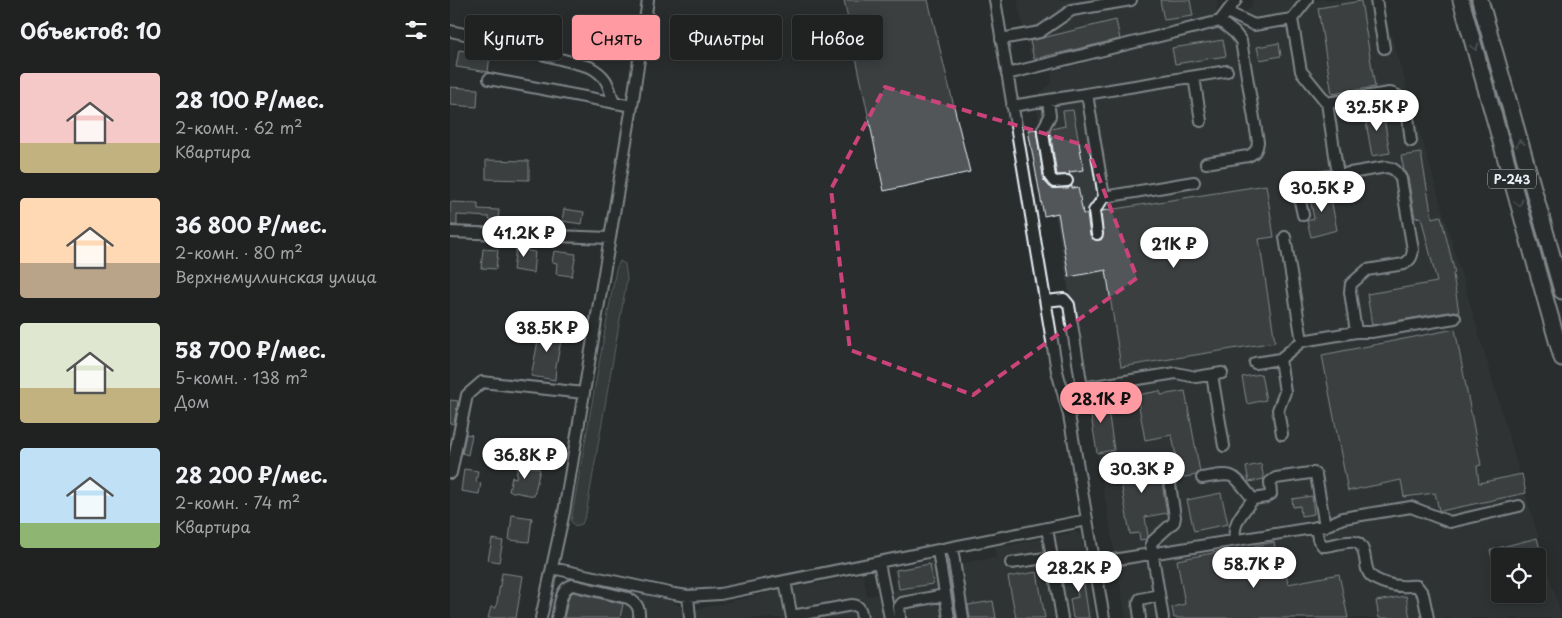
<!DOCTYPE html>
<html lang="ru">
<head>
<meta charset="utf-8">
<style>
  :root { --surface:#202222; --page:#2d2f2f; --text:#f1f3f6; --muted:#a2a4a5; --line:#3d3f40; --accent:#ff9aa2 }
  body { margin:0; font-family:"Playpen Sans",sans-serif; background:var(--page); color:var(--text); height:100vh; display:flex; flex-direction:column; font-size:19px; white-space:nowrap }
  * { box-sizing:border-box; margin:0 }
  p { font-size:16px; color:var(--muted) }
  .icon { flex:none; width:28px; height:28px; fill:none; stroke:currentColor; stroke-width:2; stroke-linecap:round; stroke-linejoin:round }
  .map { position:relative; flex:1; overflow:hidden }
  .panel { display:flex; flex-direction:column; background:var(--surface); width:450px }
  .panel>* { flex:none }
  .top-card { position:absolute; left:15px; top:15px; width:475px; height:45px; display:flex; gap:10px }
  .buttons { position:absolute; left:1041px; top:548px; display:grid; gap:10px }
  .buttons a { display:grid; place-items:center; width:55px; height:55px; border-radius:5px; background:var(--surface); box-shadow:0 2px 12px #0003,0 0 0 1px var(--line); font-size:25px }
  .price { position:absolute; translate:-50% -42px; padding:0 11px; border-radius:18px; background:#fff; color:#222; font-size:16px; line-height:32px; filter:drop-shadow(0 1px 2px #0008) }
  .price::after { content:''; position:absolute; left:50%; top:30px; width:15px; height:11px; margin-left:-8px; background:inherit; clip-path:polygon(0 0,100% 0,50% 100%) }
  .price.current { background:var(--accent); color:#111 }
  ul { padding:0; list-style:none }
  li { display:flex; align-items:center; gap:15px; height:125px; padding:0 20px }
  li span { display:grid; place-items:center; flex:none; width:140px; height:100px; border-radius:5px; color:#555 }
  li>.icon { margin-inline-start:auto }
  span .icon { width:60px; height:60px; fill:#fffc; stroke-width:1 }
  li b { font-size:21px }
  h2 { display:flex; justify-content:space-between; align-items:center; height:60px; padding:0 20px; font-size:21px }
  .tag { padding:0 18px; border-radius:5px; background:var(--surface); box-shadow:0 2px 12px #0003,0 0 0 1px var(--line); font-size:18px; line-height:45px }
  .tag.current { background:var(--accent); color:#111 }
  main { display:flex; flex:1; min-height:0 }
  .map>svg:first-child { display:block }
  .built { fill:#363a3b; fill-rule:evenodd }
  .green { fill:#424648; stroke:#959ca0 }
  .building { fill:#535759; stroke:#e8f1f8 }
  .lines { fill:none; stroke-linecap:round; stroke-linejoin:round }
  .minor-casing { stroke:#e8f1f8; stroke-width:14 }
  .highway-casing { stroke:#e8f1f8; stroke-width:19 }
  .minor { stroke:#2a2d2e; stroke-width:10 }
  .highway { stroke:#2a2d2e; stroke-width:15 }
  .oneway { stroke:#6c7275 }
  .marked { fill:none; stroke:#ca437a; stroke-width:4; stroke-dasharray:10 6; stroke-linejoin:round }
  .labels { text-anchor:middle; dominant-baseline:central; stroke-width:4; stroke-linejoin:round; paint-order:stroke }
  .shield { fill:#2a2d2e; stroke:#afb6bb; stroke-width:1 }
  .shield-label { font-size:12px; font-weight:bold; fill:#e8f1f8 }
</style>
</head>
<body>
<main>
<section class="panel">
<h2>Объектов: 10<svg class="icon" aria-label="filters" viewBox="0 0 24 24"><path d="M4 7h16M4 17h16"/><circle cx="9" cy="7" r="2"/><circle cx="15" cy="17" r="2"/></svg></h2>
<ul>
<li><span style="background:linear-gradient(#f6c9c9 70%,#c2b280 0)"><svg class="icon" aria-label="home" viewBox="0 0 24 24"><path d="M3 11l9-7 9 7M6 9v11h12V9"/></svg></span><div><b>28 100 ₽/мес.</b><p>2-комн. · 62 m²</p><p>Квартира</p></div></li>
<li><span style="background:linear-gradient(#ffd9b3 65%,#b9a48a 0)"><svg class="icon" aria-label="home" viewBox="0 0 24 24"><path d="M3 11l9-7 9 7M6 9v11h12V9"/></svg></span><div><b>36 800 ₽/мес.</b><p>2-комн. · 80 m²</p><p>Верхнемуллинская улица</p></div></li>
<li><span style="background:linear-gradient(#dfe7d0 65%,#c2b280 0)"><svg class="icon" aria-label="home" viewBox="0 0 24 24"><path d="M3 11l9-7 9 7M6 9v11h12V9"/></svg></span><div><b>58 700 ₽/мес.</b><p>5-комн. · 138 m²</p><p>Дом</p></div></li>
<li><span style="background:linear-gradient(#bfe0f5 75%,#8fb573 0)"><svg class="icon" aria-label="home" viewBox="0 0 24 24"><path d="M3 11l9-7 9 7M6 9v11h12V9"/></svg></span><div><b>28 200 ₽/мес.</b><p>2-комн. · 74 m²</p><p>Квартира</p></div></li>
</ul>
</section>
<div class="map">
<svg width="1112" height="618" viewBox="0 0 1112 618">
  <rect width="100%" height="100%" fill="#2a2d2e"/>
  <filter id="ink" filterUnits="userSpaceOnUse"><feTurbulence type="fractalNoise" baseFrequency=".02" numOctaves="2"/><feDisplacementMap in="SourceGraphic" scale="10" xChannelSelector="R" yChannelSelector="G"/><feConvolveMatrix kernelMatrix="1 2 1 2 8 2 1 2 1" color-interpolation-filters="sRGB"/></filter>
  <g filter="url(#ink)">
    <!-- built -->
    <path class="built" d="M567 0H768L766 16 581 60Z
      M802 0H931L1112 618H676L585 98 602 82 601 72 779 25 802 6ZM1050 556H1088V594H1050Z
      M626 532 631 535 644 618H104L116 583 124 579 220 601 231 607 236 612 320 592 413 575 417 596 447 590 443 569 484 560 488 579 493 567 546 557 545 548Z"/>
    <!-- green -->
    <path class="green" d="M170 261 175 264 177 279 136 514 132 524 125 526 121 521 166 269Z"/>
    <!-- building -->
    <path class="building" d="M394 0H478L520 172 434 191Z
      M710 0H740L743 16 714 20Z
      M911 1 925 87 882 94 868 8Z
      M666 20 670 39 584 59 580 41Z
      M773 40 776 56 725 64 722 48Z
      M829 43 831 56 810 60 807 47Z
      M9 50 40 54 38 72 6 67Z
      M0 87 28 89 27 107 0 105Z
      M932 107 940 153 922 156 914 111Z
      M623 110 634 170 619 172 620 175H607L600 131 601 129 615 126 613 111Z
      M586 129 594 181 602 188H618L622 186V188L628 187 633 214H637L640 235 645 240H651L653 236 651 213 652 211 816 185 824 237 809 239 825 342 671 367 656 270 619 277 608 213 594 216 578 130Z
      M971 153 982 218 991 216 1005 273 1003 274 1009 313 1004 311 922 325 917 294 987 282 971 217 965 218 958 178 954 170 951 156Z
      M36 160 79 161V180L36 179Z
      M879 188 887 230 861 237 857 221 864 219 859 192Z
      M0 202 28 203V209L49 210 48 220 39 219V217L7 215V225H0Z
      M114 209 134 212 132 224 112 221Z
      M67 241 79 242 78 251 85 252 83 273 63 270Z
      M33 249 48 250 46 269 31 268Z
      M104 251 126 254 122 276 106 274 107 263 102 262Z
      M91 326 113 330 106 367 105 380 81 376Z
      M1005 329 1031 465 1027 466 1029 483 1072 474 1076 493 991 511 989 510 985 493 954 497 951 480 898 491 872 355Z
      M811 374 816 400 797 404 792 377Z
      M710 391 711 395 735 391 750 472 746 475 730 478 722 435 695 440 687 395Z
      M656 396 664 450 647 453 638 398Z
      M0 400 8 401 4 424 0 423Z
      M16 434 22 435 18 455 12 453Z
      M708 459 717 513 695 517 698 536 696 539 690 540 689 533 680 534 668 466Z
      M68 464 90 469 84 496 59 491 62 477 66 478Z
      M811 464 814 479 799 482 796 467Z
      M14 469 28 471 26 482 31 483 29 494 11 491Z
      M771 493 778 524 744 531 737 500Z
      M862 496 864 514 851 516 850 506 843 507 842 499Z
      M62 515 82 518 79 542 59 540Z
      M1087 538 1098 580 1088 582V556H1050V577L1047 578 1040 550Z
      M42 539 53 541 49 562 38 560Z
      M824 542 827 558 833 557 838 584 889 574 898 618H724L722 607 735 604 727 560 778 550 780 560 806 555 804 546Z
      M630 557 639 618H623L620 599 628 597 622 558Z
      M480 564 483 584 449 589 446 570Z
      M587 572 595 618H566L558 577Z
      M52 573 73 576 66 618H38L41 607 46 608Z
      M123 592 173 604 170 618H114L119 596Z
      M956 596 960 618H929L926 601Z
      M543 601 546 618H520L518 605Z"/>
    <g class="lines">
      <defs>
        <path id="minor" d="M545 0 607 371 619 415 654 618
          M926 0 934 48
          M777 12 804 25 842 19 851 71 877 103 888 175C880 176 852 178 849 186 847 192 852 209 853 215
          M842 19 857 0
          M0 31 24 36 140 67C158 77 158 85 164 103
          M551 39 590 32 622 10 681 0
          M557 74 770 21 786 0
          M744 77 751 121
          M39 79 182 106
          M637 94 654 197 744 182
          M598 100 600 116 593 129V133L600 177 604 182 617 181
          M877 103 939 93C960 95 958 124 961 141
          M562 106 777 71
          M756 163 798 156C805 153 807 150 808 142L791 41 785 33 770 21
          M0 232 160 238
          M647 234 644 211 654 197
          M835 237 852 341
          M596 301 614 299 619 305 632 388
          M906 332H921L1005 318
          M830 359 835 392 828 410 832 434
          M805 363 830 359 852 341 906 332 900 292 901 284 917 270 954 264C960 260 962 258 963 250L951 179C947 172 945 168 936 167L888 175
          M762 375 774 446
          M613 391 726 373 746 377 772 373
          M1 473 17 395 32 382 134 393
          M752 478C786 472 782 473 803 499
          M866 527 868 539 873 546C883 546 895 540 905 542 919 546 912 568 921 576 928 582 942 586 951 586 956 587 961 585 967 586L973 594 978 618
          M597 528 612 618
          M785 540C782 522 793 513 803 499L816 497 821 494 820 482 826 478 860 473H864L866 475 875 526
          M502 548 513 618
          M488 551 499 618
          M429 563 440 618
          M561 563 602 557
          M644 563 875 526 893 518 961 507 1000 522 1069 506
          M102 568 224 594 238 596 270 594 637 520
          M335 581 342 618
          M238 596 240 618
          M342 616 402 605C410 605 411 611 412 618
          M91 618 114 512 182 106 198 0
          M107 618C110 607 110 587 123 585L178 598C187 603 190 608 189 618
          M450 618 449 607 452 603 495 595
          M690 618 688 604 690 599 709 595
          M713 618 701 544 703 541 724 522 725 517 717 465"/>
        <path id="highway" d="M1011 0 1112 358
          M1030 0 1112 291"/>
      </defs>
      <!-- minor casing -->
      <use href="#minor" class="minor-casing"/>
      <!-- highway casing -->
      <use href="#highway" class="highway-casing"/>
      <!-- minor -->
      <use href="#minor" class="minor"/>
      <!-- highway -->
      <use href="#highway" class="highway"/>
    </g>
    <!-- one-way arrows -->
    <defs><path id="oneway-chevron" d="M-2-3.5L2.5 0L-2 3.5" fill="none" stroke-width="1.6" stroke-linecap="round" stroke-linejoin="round" transform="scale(1.25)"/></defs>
    <g class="oneway">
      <use href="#oneway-chevron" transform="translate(1025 47) rotate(74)"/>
      <use href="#oneway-chevron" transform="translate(1070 143) rotate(-106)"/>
      <use href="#oneway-chevron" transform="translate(1069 203) rotate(74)"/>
    </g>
  </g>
  <!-- marked area -->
  <path d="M0 0H1112V618H0ZM435 87 637 146 687 278 523 395 400 350 381 189Z" fill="#2a2d2e" fill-opacity=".55" fill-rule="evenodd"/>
  <path class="marked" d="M435 87 637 146 687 278 523 395 400 350 381 189Z"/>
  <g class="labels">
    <!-- shield labels -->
    <rect class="shield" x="1038" y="169.5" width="48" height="19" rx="4"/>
    <g class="shield-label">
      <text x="1062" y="179">Р-243</text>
    </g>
  </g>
</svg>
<div class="buttons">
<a><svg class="icon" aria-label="locate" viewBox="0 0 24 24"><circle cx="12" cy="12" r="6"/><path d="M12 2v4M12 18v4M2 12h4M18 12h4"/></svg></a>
</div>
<b class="price" style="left:927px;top:132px">32.5K ₽</b>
<b class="price" style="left:872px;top:213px">30.5K ₽</b>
<b class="price" style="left:74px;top:258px">41.2K ₽</b>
<b class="price" style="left:724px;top:269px">21K ₽</b>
<b class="price" style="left:97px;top:353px">38.5K ₽</b>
<b class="price current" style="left:651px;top:424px">28.1K ₽</b>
<b class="price" style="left:75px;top:480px">36.8K ₽</b>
<b class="price" style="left:692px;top:494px">30.3K ₽</b>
<b class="price" style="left:804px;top:589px">58.7K ₽</b>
<b class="price" style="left:629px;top:593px">28.2K ₽</b>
<div class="top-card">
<a class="tag">Купить</a>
<a class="tag current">Снять</a>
<a class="tag">Фильтры</a>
<a class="tag">Новое</a>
</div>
</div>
</main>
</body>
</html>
